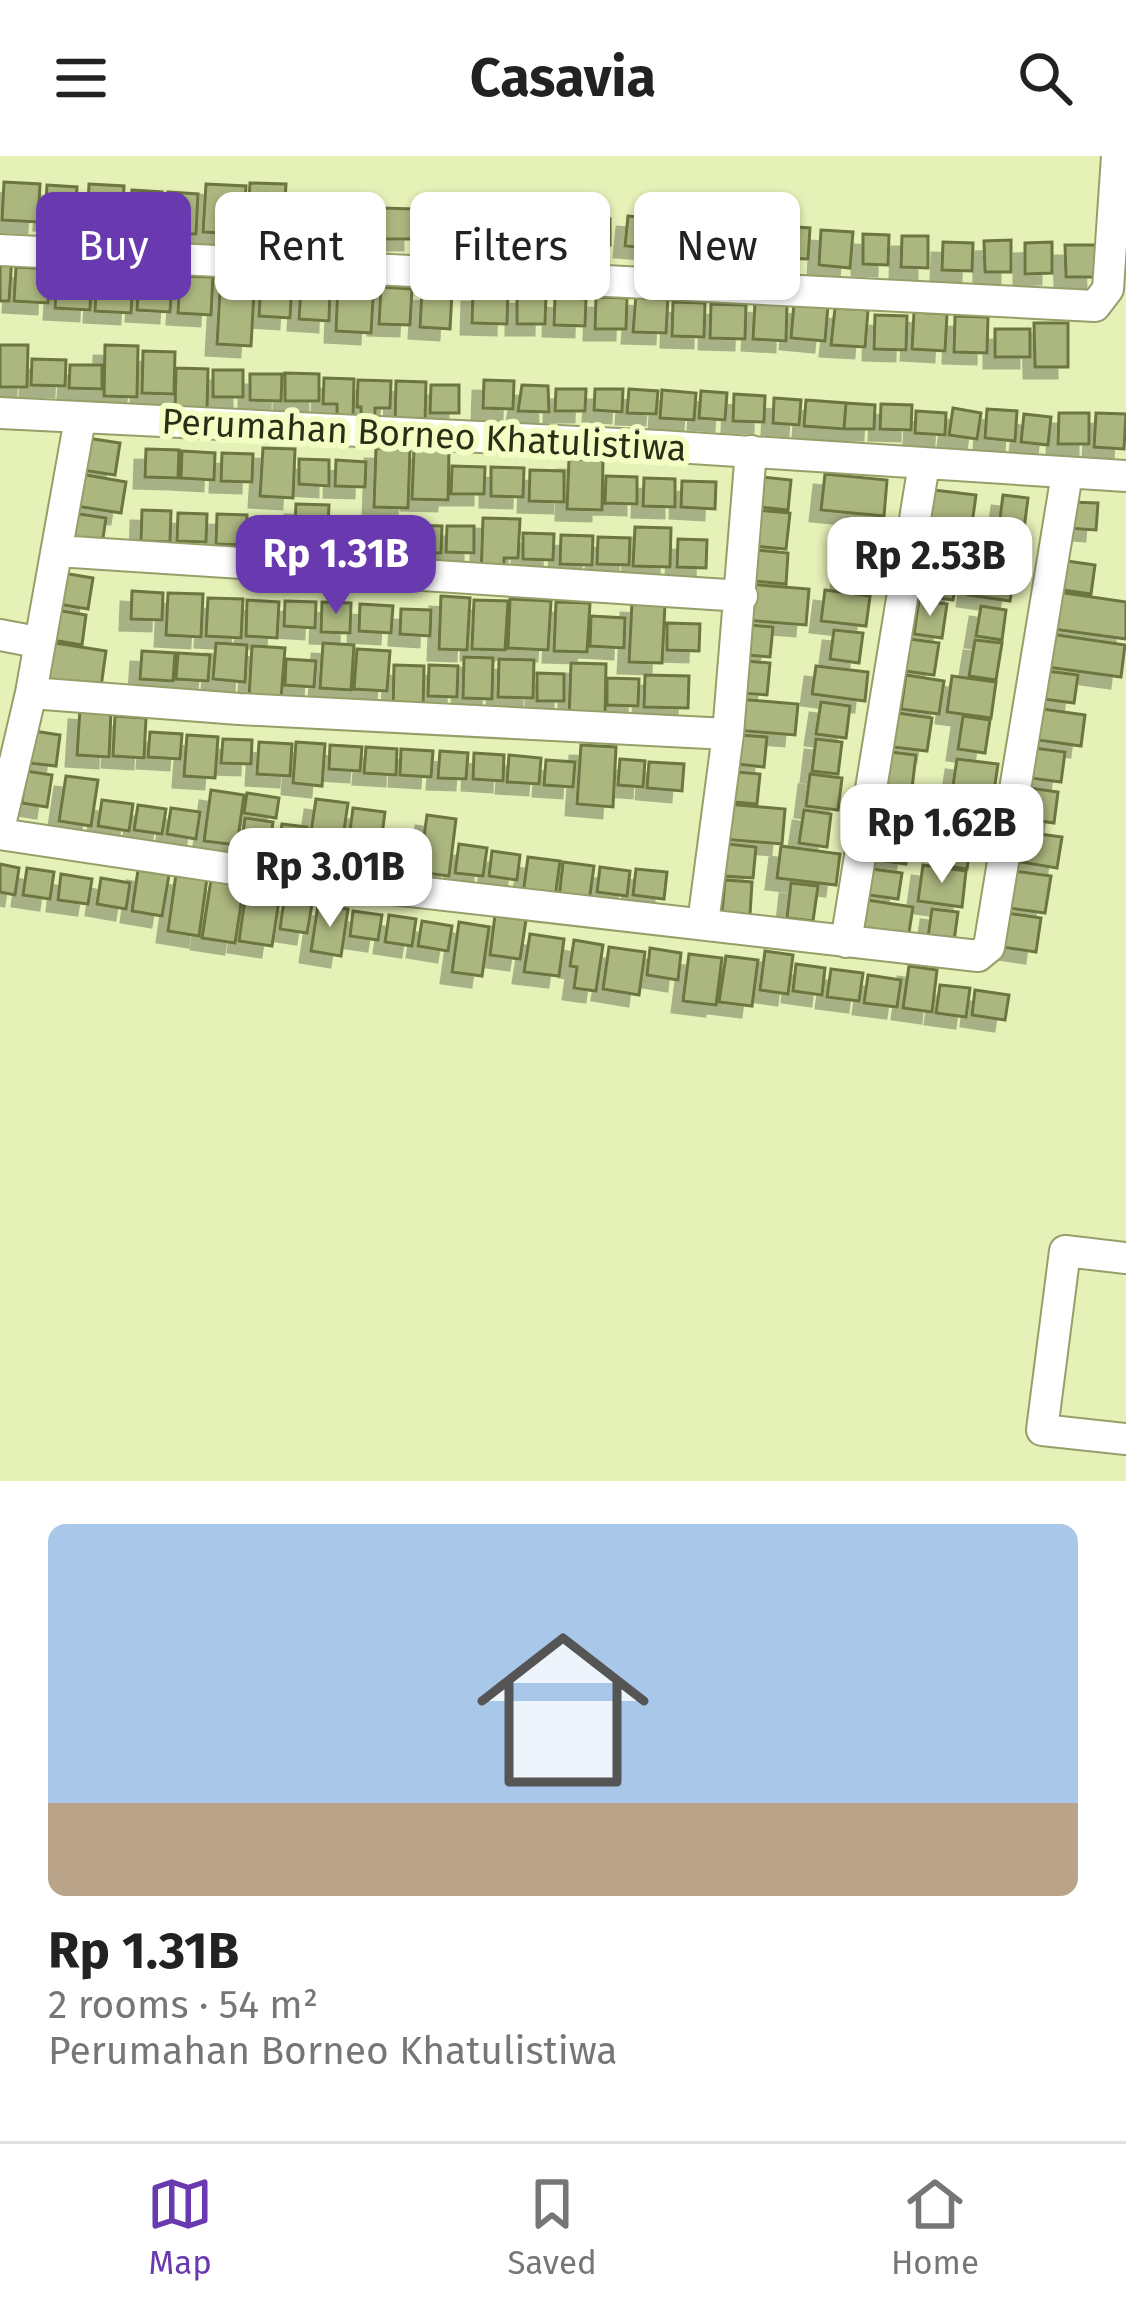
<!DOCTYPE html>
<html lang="en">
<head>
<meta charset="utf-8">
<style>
  :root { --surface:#fff; --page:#f6f6f6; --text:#222; --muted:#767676; --line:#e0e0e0; --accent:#6939b0 }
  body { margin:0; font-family:"Fira Sans",sans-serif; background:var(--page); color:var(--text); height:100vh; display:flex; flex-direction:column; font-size:45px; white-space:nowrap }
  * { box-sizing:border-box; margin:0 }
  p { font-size:39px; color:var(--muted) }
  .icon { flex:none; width:66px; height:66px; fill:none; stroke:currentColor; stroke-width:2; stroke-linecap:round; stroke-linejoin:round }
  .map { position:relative; height:1325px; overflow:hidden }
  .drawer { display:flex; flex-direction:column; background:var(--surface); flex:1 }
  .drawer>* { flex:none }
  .guide { position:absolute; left:36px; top:36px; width:1056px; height:108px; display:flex; gap:24px }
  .price { position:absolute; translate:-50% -102px; padding:0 27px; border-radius:24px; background:#fff; color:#222; font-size:39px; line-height:78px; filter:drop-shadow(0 3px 6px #0008) }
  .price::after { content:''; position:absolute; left:50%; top:72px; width:36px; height:27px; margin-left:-18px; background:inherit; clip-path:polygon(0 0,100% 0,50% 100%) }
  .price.active { background:var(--accent); color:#fff }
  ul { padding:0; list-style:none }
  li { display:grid; align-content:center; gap:24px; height:636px; padding:0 48px }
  li span { display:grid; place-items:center; height:372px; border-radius:18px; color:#555 }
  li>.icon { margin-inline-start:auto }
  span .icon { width:216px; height:216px; fill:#fffc; stroke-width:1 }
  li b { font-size:51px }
  .pill { padding:0 42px; border-radius:18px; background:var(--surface); box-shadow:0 3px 9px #0004; font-size:42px; line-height:108px }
  .pill.active { background:var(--accent); color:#fff }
  header { display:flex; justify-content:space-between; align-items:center; height:156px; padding:0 48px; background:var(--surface); font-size:54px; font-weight:700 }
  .tabs { display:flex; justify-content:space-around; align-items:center; height:168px; border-top:3px solid var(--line); background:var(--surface); font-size:33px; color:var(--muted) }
  .tabs a { display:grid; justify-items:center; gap:6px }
  .tabs .active { color:var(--accent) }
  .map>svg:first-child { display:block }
  .building { fill:#acb77f; stroke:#6c7640; stroke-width:3; filter:url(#shadow) }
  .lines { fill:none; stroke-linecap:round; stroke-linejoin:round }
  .street-casing { stroke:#949f69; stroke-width:34 }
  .street { stroke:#fff; stroke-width:30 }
  .labels { text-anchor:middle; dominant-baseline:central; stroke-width:12; stroke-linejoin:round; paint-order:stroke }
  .street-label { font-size:36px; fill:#2a2e17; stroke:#f2fec4 }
</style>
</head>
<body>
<header><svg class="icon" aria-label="menu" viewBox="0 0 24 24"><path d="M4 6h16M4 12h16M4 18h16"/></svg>Casavia<svg class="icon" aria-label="search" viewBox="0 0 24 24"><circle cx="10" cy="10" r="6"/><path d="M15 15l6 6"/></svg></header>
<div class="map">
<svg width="1126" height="1325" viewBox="0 0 1126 1325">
  <defs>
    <filter id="shadow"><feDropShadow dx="-11" dy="11" stdDeviation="0" flood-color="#0004"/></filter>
  </defs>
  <rect width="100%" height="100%" fill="#e5f1b7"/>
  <!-- building -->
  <path class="building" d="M4 26 40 28 38 66 2 64Z
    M250 27 286 28 283 80 247 78Z
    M89 28 124 30 122 74 87 72Z
    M206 28 246 30 243 78 203 76Z
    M47 29 77 31 75 65 45 63Z
    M132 34 162 36 159 73 130 72Z
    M168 36 198 38 196 78 166 77Z
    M290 38 320 39 318 81 287 79Z
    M426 48 450 50 448 82 424 81Z
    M346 49 373 50 372 80 345 79Z
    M382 52 414 53V83H382Z
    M464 54 493 55 492 84 463 83Z
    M506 56H532V82H506Z
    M543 59 572 61 570 91 541 88Z
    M628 60 651 62 650 92 625 90Z
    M662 61 691 62V95H662Z
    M582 63H610V89H582Z
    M700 65H731V101H699Z
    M744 68H772L771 97H744Z
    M782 70 810 72 808 103 780 102Z
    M821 74 853 76 850 112 819 109Z
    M863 78 889 79 888 109 863 108Z
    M902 80H928V112L901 111Z
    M1011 84V116H985L984 85Z
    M943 86 973 87 972 115 942 114Z
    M1052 86V117L1025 118V87Z
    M1065 89H1096L1097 121H1066Z
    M0 99 12 100 9 145H0Z
    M58 106 92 109 90 154 55 152Z
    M16 111 50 113 48 147 14 145Z
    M97 117 133 119 131 157 95 155Z
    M221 117 255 118 251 190 217 188Z
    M180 120 213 121 211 159 178 157Z
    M139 122 172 124 170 156 137 154Z
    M261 125 292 127 290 162 259 160Z
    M338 125 374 127 371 177 336 175Z
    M301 131 330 133 329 165 299 163Z
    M381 131 412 133 410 169 379 168Z
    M422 134 452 136 450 173 420 171Z
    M473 135 508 136 507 168 472 167Z
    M517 137 546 138 545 168H517Z
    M636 139 668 141 666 177 633 176Z
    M555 141 586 143 585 170 554 169Z
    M596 141 627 142 626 173H595Z
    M673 146 705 147 704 181 672 180Z
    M755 146 787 148 786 185 753 183Z
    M794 147 828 149 825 185 791 182Z
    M711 148 746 149 745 183 710 182Z
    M835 152 868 154 865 191 831 189Z
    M914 156 947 158 945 195 912 193Z
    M875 159 907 160 906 194 874 193Z
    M955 160 988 161 987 197 954 196Z
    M1034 167H1068V211H1035Z
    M995 173H1030V201H995Z
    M0 189H28L27 231H0Z
    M105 189 138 190 137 241 104 240Z
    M143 195 175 196 174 238 142 237Z
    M32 203 66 204 65 230 31 229Z
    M70 209H102V233L69 232Z
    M176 212 208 213 207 256 175 255Z
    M213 214H243V241H213Z
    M285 217 319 218V245H285Z
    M250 218H282L281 245 250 244Z
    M324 222 354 223 353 263H337V248H323Z
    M358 224 391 225 390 252H375V261H361V251H357Z
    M484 224 514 225 513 253 483 252Z
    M396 225 426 226 425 267 395 266Z
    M431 229H459V257H430Z
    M522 229 548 230 549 256 518 255Z
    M556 233H586L585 255H555Z
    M595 233H623L622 256 594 254Z
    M629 233 658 235 656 258 627 257Z
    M662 234 696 237 694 264 660 262Z
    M701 235 727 237 725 264 699 262Z
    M734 238 765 240 764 266 733 265Z
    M774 242 801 244 799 269 773 267Z
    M806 244 846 247 844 273 804 270Z
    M846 247 875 249 874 273H844Z
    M881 248 912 249 911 274 880 273Z
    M953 252 981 257 977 283 949 279Z
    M987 253 1017 255 1015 285 985 282Z
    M916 255 946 257 945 279 915 277Z
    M1059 257H1089V288H1058Z
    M1096 257 1126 258 1124 293 1094 291Z
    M1024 258 1051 261 1048 289 1021 286Z
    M87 282 120 287 115 319 82 314Z
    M263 292 295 293 293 342 260 340Z
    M376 292 410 293 408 352 374 351Z
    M146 293 179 294 178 322 145 321Z
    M414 293H449L448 344 412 343Z
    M182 295 215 297 214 324 181 322Z
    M222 297 253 298 252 326 221 325Z
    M299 303 329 304V330L299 328Z
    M569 303 603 304 602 354 567 353Z
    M336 304 366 306 365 331 335 330Z
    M452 310 485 311 484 338H451Z
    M491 311 524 312 523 341 491 340Z
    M530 314 564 315V346L529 345Z
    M81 318 126 326 121 357 76 350Z
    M825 318 887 324 884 360 821 354Z
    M606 320 637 321V348L605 347Z
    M762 321 791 324 788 354 759 351Z
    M644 322 675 323V351L643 350Z
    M682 325 716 326 715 353 681 351Z
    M934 334 976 339 972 368 930 362Z
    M1003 339 1028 342 1024 373 999 370Z
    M1068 346 1098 347 1096 374 1066 372Z
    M296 348 329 349 327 391 294 390Z
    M142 354 171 355 170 386 141 385Z
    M757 354 790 357 786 393 754 390Z
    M73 357 106 362 101 395 68 390Z
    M178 357 207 358 206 386 177 385Z
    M217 358 247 359 246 389 216 388Z
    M256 361 287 362 286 389 255 388Z
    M483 362 520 363 518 402H504V420L481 419Z
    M847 362 884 365 881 396 845 393Z
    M329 365 360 366 359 395 329 394Z
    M929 367 966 373 962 406 925 401Z
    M367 369 402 370 401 397 367 395Z
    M409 369 442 370 441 397 408 396Z
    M447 370H474V397L446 396Z
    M635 371 671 372 670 411 633 410Z
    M998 373 1021 376 1016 410 993 406Z
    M523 377 554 378 553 404 523 403Z
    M561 379 593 380 592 409 560 408Z
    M598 381 630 382 629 409 597 408Z
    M678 383 707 384 706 412 677 411Z
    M756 394 788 397 786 428 753 425Z
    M845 397 874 401 869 434 841 431Z
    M1067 405 1095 409 1091 438 1063 434Z
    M924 406 958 411 953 444 919 439Z
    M973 407 1015 413 1010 445 968 439Z
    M63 417 93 422 88 453 58 448Z
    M748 428 809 433 806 469 744 464Z
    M825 434 870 440 866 470 821 465Z
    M132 435 163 437 162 464 131 463Z
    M1058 436 1126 446V483L1053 473Z
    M168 437 203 438 201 481 166 479Z
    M441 440 470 442 467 494 439 493Z
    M208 442 243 443 241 482 206 480Z
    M510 443 551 445 548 494 508 492Z
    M247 444 279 446 277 482 246 480Z
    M474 444 508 445 505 494 472 493Z
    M919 444 947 448 942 482 914 478Z
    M285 445 316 446 315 472 284 470Z
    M322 446 351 447 350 477 321 476Z
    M556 446 590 447 587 496 554 495Z
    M632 446 665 448 662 507 629 506Z
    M360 448 393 450 391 477 359 475Z
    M981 450 1006 454 1002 484 976 480Z
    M401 453 431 454 430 480 400 478Z
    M56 454 86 459 82 489 52 484Z
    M591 460 625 462 624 492 590 490Z
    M667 467 700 468 699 495 667 494Z
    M749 469 773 471 770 501 747 499Z
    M834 474 863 477 859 507 830 503Z
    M1051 478 1125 489 1121 521 1047 511Z
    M910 483 939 487 934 519 905 515Z
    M975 484 1002 487 996 524 969 520Z
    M49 486 106 495 101 531 43 523Z
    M216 487 247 489 245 526 213 523Z
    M323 487 354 489 351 534 320 532Z
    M252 490 285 492 281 543 249 541Z
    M357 493 390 495 387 535 354 533Z
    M142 495 175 497 173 525 140 523Z
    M178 497 210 499 208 525 176 523Z
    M464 501 493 502 492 543 463 542Z
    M286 503 316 505 314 531 285 529Z
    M499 503 534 504 533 542 498 541Z
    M745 505 770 507 767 539 742 537Z
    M571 507 606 508 605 563 569 562Z
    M394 509 424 510 423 555 393 554Z
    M429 509 458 510 457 541 428 540Z
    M816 510 868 516 865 545 812 538Z
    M1047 515 1078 519 1074 547 1043 543Z
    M537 517 564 518V545H537Z
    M645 519 689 520 688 552 644 551Z
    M906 519 944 525 939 558 901 553Z
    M952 520 996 526 991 562 947 556Z
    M607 522 639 523 638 550 607 549Z
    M738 543 798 548 795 579 735 574Z
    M821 546 850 550 846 582 816 578Z
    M80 553 111 555 109 601 77 599Z
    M1043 553 1085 559 1081 590 1038 584Z
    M898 557 932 562 927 595 893 591Z
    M115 560 146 562 144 602 113 600Z
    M963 560 990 564 985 597 958 593Z
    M34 575 60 579 56 610 29 607Z
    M150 576 182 578 180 603 148 601Z
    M187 579 218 581 215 622 184 620Z
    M739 579 767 581 764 611 737 608Z
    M223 583 252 584 251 608 221 607Z
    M816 583 842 586 838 618 812 615Z
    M259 586 292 588 290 620 257 618Z
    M296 586 325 588 322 630 293 627Z
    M330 589 362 591 360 615 329 613Z
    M581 589 616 591 613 651 577 648Z
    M366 591 397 593 396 619 364 617Z
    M1034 592 1065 596 1061 626 1030 622Z
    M401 593 433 595 431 621 400 619Z
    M440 595 468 597 466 623 438 622Z
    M890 596 916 599 912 632 885 629Z
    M474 597 504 599 503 625 473 623Z
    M509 599 541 602 539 628 507 626Z
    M620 603 645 605 643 631 618 629Z
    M957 603 998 608 994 635 953 629Z
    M546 604 575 606 573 631 544 629Z
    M649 606 684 608 682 635 647 632Z
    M26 615 52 619 47 651 22 647Z
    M737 616 760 618 757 648 734 646Z
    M810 618 842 622 838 654 806 650Z
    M66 620 98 624 91 670 59 665Z
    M1023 631 1058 636 1054 667 1019 662Z
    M889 632 914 635 909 668 884 665Z
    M211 634 244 639 237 689 204 685Z
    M247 637 279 642 276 662 244 657Z
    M953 639 977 642 973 673 949 669Z
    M316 643 348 647 340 701 308 696Z
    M102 644 133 648 129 675 98 670Z
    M726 648 785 653 782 688 722 683Z
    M138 649 166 653 162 678 134 674Z
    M171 652 200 656 196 683 167 678Z
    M353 652 385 656 377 716 345 712Z
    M804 654 831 658 827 691 799 687Z
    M427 659 456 663 449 720 419 716Z
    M245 662 273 666 269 695 241 692Z
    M282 668 307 671 303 698 278 694Z
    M882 671 911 675 906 708 877 704Z
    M388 674 418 679 414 710 383 706Z
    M1025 676 1062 681 1057 712 1021 706Z
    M944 678 971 682 967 713 939 709Z
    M459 688 487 692 483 720 455 717Z
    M727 688 756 691 753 722 724 720Z
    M781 690 840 698 836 729 777 722Z
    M492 695 520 699 517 724 489 720Z
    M528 701 560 705 555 742 523 738Z
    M563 706 594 710 589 746 559 743Z
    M0 708 19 712 15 739 0 736Z
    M923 709 966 715 962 751 918 745Z
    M600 711 630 715 627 740 597 736Z
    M27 712 54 716 50 743 23 739Z
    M636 713 667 716 664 743 633 739Z
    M872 713 902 717 898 743 869 739Z
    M138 714 169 719 162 760 132 755Z
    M1014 715 1051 720 1045 757 1009 752Z
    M61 718 92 723 88 748 58 744Z
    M176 718 207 722 199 780 168 775Z
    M101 722 130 727 126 753 97 748Z
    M211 724 244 729 235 787 202 782Z
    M725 724 752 726 750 759 722 756Z
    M791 727 818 730 813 765 787 762Z
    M262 728 281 731 272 790 239 785 245 743 260 745Z
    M284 744 312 748 307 777 280 773Z
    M867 744 913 751 907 789 862 783Z
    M318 749 348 753 341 800 311 795Z
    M932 753 958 756 954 785 928 781Z
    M353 755 382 759 378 784 350 780Z
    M1007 757 1041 762 1036 796 1002 791Z
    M389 759 416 763 412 790 385 786Z
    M495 759 526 764 520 803 490 799Z
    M422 765 452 770 448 795 418 790Z
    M459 766 489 771 482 820 452 816Z
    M530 778 564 783 559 820 524 816Z
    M574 784 603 789 596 835 574 832 577 811 570 810Z
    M609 791 645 796 639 839 603 833Z
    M650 792 681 797 678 824 647 819Z
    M765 795 793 799 788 838 760 834Z
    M689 798 722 802 716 849 683 845Z
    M726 800 758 804 752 850 719 846Z
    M796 808 825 812 822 839 793 835Z
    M909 810 937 814 932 856 903 852Z
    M831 813 863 817 859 845 827 841Z
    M868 819 901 824 897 851 864 847Z
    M940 829 970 832 966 861 936 857Z
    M975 834 1009 839 1005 864 972 859Z"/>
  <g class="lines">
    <defs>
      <path id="street" d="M0 94 1095 150 1108 133 1117 0
        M0 257 660 290 1126 320
        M57 395 742 440
        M0 479 37 486
        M31 537 239 553 728 578
        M0 669 31 537 80 263
        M0 678 287 721 978 800 989 791 1067 318
        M703 767 728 578 751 295
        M846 786 924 308
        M1126 1102 1065 1095 1042 1274 1126 1283"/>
    </defs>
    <!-- street casing -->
    <use href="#street" class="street-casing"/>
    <!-- street -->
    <use href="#street" class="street"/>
  </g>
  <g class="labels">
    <!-- street labels -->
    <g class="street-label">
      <text transform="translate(424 279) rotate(3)">Perumahan Borneo Khatulistiwa</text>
    </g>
  </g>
</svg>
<b class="price active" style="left:336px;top:461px">Rp 1.31B</b>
<b class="price" style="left:930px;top:463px">Rp 2.53B</b>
<b class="price" style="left:942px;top:730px">Rp 1.62B</b>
<b class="price" style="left:330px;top:774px">Rp 3.01B</b>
<div class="guide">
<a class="pill active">Buy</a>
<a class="pill">Rent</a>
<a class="pill">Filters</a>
<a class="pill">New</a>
</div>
</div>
<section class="drawer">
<ul>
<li><span style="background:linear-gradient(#a9c7e8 75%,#b9a48a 0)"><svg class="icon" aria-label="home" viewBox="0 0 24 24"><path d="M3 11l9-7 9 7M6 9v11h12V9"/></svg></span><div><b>Rp 1.31B</b><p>2 rooms · 54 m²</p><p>Perumahan Borneo Khatulistiwa</p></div></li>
</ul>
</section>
<nav class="tabs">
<a class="active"><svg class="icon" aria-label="map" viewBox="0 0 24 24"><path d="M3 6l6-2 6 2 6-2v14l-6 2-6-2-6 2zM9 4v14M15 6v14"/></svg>Map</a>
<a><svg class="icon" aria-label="saved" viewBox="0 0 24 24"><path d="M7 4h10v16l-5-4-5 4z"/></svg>Saved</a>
<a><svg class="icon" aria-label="home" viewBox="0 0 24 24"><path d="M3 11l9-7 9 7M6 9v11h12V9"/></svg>Home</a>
</nav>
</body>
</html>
